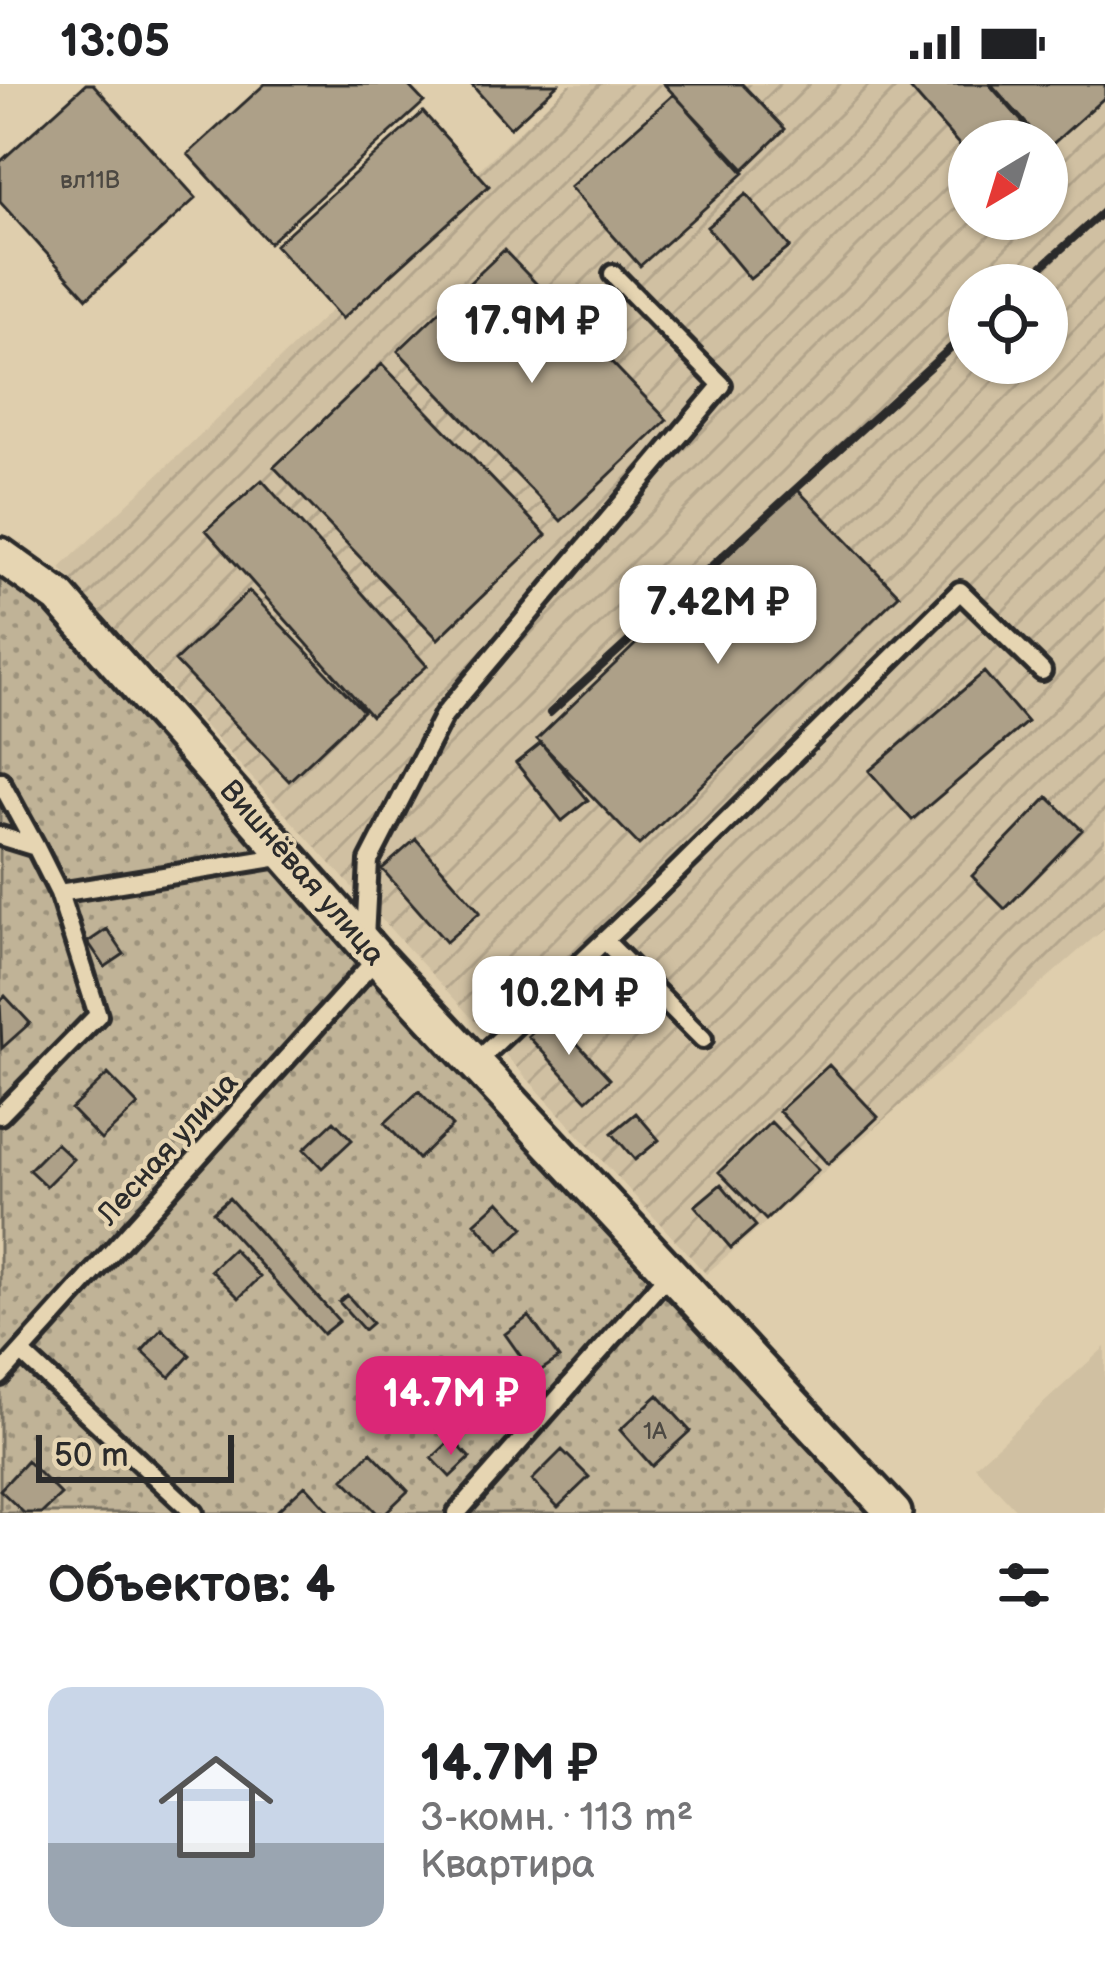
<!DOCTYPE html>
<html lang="ru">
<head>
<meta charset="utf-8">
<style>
  :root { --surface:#fff; --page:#f2f2f2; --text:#202124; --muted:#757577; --accent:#db2777 }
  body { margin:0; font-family:"Balsamiq Sans",sans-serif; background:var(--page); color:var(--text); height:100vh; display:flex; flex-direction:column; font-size:45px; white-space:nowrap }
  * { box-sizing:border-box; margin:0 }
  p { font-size:39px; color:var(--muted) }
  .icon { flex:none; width:66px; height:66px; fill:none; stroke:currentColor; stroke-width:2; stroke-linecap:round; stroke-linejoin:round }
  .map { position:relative; height:1429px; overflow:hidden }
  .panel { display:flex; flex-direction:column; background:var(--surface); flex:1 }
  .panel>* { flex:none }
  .needle { width:78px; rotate:218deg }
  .buttons { position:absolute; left:948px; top:36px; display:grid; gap:24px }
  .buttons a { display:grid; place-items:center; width:120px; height:120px; border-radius:50%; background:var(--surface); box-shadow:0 3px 9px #0004; font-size:60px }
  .scale { position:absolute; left:36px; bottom:30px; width:198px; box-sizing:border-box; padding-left:12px; border:6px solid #2b2b2b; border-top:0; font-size:33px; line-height:42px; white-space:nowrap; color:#2b2b2b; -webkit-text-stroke:9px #e6d5b2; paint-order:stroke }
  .price { position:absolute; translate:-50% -102px; padding:0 27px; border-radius:24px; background:#fff; color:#222; font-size:39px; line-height:78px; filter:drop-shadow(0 3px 6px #0008) }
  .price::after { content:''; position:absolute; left:50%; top:72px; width:36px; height:27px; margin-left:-18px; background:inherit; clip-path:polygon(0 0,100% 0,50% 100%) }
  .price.on { background:var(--accent); color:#fff }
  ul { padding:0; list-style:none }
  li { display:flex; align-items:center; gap:36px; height:300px; padding:0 48px }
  li span { display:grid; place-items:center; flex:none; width:336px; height:240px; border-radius:24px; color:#555 }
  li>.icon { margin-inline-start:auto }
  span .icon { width:144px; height:144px; fill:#fffc; stroke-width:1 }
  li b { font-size:51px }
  h2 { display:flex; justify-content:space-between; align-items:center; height:144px; padding:0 48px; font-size:51px }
  .status { display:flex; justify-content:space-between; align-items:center; height:84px; padding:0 60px; background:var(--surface); direction:ltr }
  .status svg { height:33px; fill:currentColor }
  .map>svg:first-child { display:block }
  .built { fill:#d0c0a2 }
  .industrial { fill:url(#industrial-furrows); fill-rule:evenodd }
  .park { fill:url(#park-dots); stroke:#766f61; stroke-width:3 }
  .building { fill:#ada088; stroke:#2b2b2b; stroke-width:3 }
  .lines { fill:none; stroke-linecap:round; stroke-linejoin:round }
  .service-casing { stroke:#2b2b2b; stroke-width:26 }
  .minor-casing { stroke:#2b2b2b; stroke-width:42 }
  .service { stroke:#e6d5b2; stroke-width:16 }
  .minor { stroke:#e6d5b2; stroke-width:33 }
  .rail { stroke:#2b2b2b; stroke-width:8 }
  .labels { text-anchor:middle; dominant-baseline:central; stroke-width:9; stroke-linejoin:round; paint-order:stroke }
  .number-label { font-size:24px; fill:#4c4842 }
  .street-label { font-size:30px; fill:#2b2b2b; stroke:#e6d5b2 }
</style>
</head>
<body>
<div class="status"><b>13:05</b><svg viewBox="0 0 49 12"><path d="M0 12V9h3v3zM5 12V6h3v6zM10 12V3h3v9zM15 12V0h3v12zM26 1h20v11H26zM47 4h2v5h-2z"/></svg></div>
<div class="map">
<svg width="1105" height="1429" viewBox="0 0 1105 1429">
  <defs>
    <pattern id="industrial-furrows" width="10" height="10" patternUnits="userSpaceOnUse" patternTransform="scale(3)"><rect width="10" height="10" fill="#d0c0a2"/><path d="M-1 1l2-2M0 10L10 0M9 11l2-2" fill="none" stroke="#b3a58c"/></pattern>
    <pattern id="park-dots" width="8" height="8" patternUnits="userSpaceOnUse" patternTransform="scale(3)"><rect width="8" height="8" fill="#c0b397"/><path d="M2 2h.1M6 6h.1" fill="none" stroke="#9c927b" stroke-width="1.8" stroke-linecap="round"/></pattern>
  </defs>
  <rect width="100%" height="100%" fill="#dfcead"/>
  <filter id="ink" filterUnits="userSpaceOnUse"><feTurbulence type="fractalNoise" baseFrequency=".00833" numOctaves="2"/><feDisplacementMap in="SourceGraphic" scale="24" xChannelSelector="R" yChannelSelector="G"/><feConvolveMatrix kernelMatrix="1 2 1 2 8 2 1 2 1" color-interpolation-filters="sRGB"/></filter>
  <g filter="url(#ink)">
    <!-- built -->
    <path class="built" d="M1105 1263V1429H1019L975 1382Z"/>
    <!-- industrial -->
    <path class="industrial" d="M569 0H1105V844L706 1190 60 484ZM969 57H1047V135H969ZM969 201H1047V279H969Z"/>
    <!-- park -->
    <path class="park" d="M0 475 869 1429H0Z"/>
    <!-- building -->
    <path class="building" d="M86 0H93L196 114 87 214 0 118V78Z
      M265 0H407L424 18 269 159 188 70Z
      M471 0H558L510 44Z
      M664 0H742L785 45 744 85Z
      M906 0H989L1039 57H969V72Z
      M991 0H1105V13L1048 64 1047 57H1042Z
      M674 10 744 89 640 182 570 103Z
      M423 28 489 102 342 235 275 161Z
      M746 110 790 163 750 195 707 143Z
      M504 166 667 336 561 437 398 267Z
      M382 280 546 451 438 555 274 383Z
      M262 396 427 582 371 632 206 446Z
      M797 405 899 511 639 761 537 655Z
      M249 507 363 627 289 697 175 577Z
      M984 588 1027 638 912 736 869 687Z
      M541 659 588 716 562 737 516 679Z
      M1048 713 1082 746 1005 825 972 792Z
      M416 755 480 828 446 858 382 785Z
      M107 845 124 870 105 883 88 858Z
      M5 912 30 939 2 964 0 917Z
      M551 931 610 995 587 1016 528 952Z
      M829 981 878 1033 828 1080 779 1027Z
      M108 990 138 1021 101 1056 71 1025Z
      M419 1007 452 1042 418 1075 385 1039Z
      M636 1029 659 1056 635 1076 612 1049Z
      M334 1037 352 1056 322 1084 304 1065Z
      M771 1038 818 1086 766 1136 719 1088Z
      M56 1059 73 1075 46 1102 29 1086Z
      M721 1100 756 1142 731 1164 695 1122Z
      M229 1114 339 1237 323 1250 213 1128Z
      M499 1117 524 1144 499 1167 475 1139Z
      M233 1165 260 1193 239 1214 211 1186Z
      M347 1211 372 1239 364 1246 339 1218Z
      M529 1232 559 1274 534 1291 505 1250Z
      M162 1245 190 1271 170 1293 142 1267Z
      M658 1311 690 1347 652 1382 620 1346Z
      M452 1355 470 1374 450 1393 432 1374Z
      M562 1366 589 1393 558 1423 532 1396Z
      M371 1368 408 1407 385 1429H377L344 1395Z
      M27 1377 61 1411 42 1429H24L0 1406Z
      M305 1401 331 1429H275Z"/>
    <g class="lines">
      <defs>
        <path id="service" d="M0 697 36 763
          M0 752 36 763 59 809 286 772
          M365 854 369 777 444 631 722 301 613 190
          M605 857 703 955
          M475 979 646 817 960 507 1042 587
          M0 1031 98 931 59 809
          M22 1269 194 1429
          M0 1292 377 874
          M457 1429 670 1188"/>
        <path id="minor" d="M0 471 59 513 377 874 894 1429"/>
      </defs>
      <!-- service casing -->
      <use href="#service" class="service-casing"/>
      <!-- minor casing -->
      <use href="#minor" class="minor-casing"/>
      <!-- service -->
      <use href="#service" class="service"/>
      <!-- minor -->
      <use href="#minor" class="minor"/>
      <!-- rail -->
      <path class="rail" d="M1021 201 1105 126
        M550 629 969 247"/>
    </g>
  </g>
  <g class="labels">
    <!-- number labels -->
    <g class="number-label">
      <text x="90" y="96">вл11В</text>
      <text x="655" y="1347">1А</text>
    </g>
    <!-- street labels -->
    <g class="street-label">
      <text transform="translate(302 789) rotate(49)">Вишнёвая улица</text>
      <text transform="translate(168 1065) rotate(-48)">Лесная улица</text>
    </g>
  </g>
</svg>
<div class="buttons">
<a><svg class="needle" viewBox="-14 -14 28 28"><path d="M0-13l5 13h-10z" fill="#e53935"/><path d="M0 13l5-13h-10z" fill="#757577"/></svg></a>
<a><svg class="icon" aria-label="locate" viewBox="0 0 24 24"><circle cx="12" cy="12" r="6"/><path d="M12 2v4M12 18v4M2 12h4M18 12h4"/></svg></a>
</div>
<div class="scale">50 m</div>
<b class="price" style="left:532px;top:302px">17.9M ₽</b>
<b class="price" style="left:718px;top:583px">7.42M ₽</b>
<b class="price" style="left:569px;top:974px">10.2M ₽</b>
<b class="price on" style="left:451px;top:1374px">14.7M ₽</b>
</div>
<section class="panel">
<h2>Объектов: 4<svg class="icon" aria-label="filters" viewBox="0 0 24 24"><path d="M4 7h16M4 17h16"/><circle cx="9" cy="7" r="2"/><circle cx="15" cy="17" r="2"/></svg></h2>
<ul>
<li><span style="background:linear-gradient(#c9d6e8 65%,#9aa5b1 0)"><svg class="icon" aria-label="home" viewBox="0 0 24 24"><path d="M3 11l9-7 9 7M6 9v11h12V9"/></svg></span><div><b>14.7M ₽</b><p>3-комн. · 113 m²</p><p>Квартира</p></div></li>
</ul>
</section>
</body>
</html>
